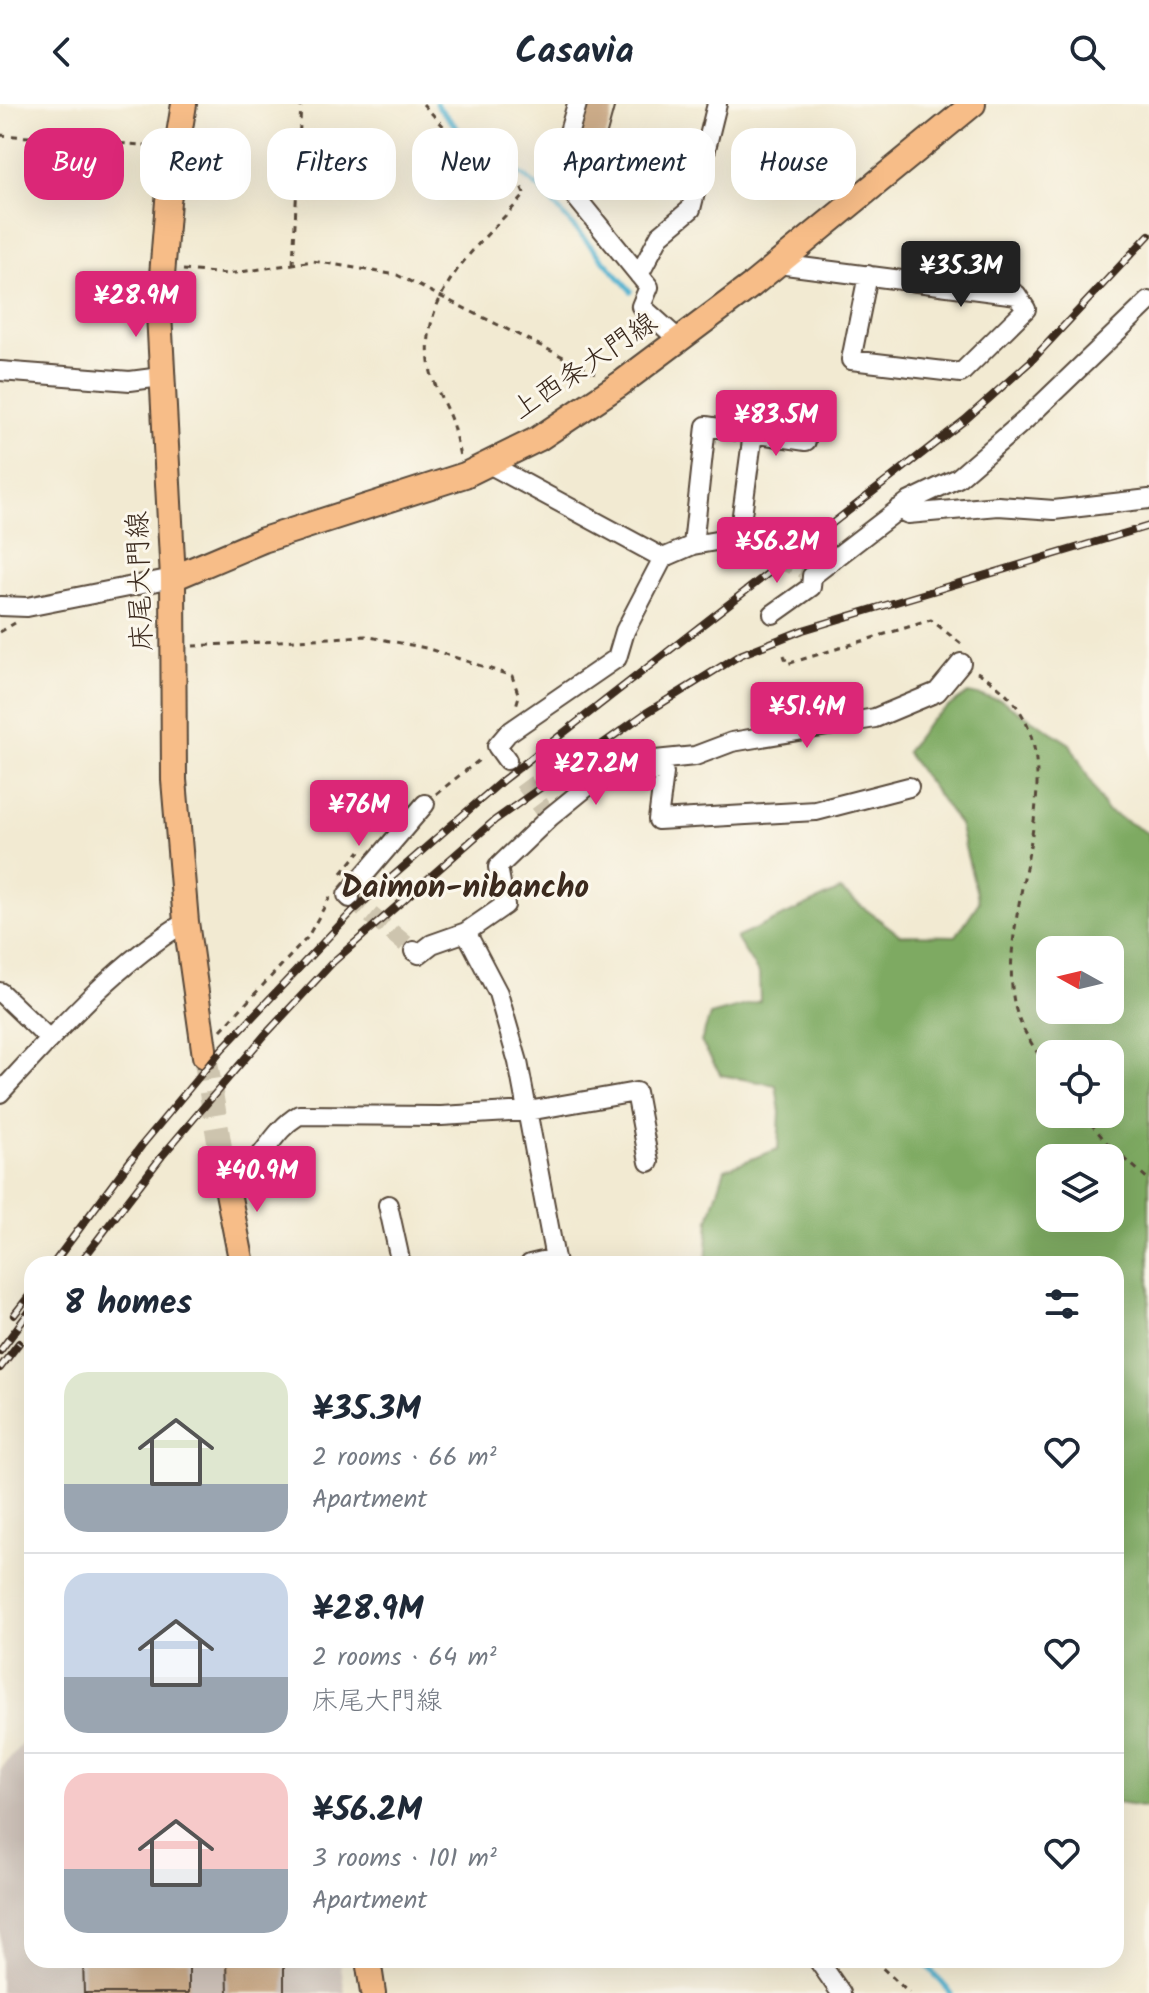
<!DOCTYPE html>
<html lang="en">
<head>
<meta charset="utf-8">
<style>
  :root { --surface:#fff; --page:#f2f2f3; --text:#1f2937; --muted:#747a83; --line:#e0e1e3; --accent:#db2777 }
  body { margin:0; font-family:Kalam,"Klee One",sans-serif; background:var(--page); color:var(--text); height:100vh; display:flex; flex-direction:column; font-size:30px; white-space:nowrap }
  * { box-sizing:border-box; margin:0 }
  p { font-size:26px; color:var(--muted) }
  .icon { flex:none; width:44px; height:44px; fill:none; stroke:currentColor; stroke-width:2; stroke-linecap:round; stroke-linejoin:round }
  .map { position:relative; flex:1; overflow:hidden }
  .side { position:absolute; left:24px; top:1152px; width:1100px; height:712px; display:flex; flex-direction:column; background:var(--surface); border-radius:24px; box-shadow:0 8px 32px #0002 }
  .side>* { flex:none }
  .banner { position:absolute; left:24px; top:24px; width:1102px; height:72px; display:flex; gap:16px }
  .needle { width:52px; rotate:278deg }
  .fabs { position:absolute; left:1036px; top:832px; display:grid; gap:16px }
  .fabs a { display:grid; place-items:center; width:88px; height:88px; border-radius:16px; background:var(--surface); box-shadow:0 8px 32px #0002; font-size:40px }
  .price { position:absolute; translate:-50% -68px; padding:0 18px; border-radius:8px; background:var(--accent); color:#fff; font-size:26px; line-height:52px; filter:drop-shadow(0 2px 4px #0008) }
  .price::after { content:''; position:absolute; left:50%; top:48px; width:24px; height:18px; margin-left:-12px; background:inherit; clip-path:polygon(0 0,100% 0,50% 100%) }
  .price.current { background:#222; color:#fff }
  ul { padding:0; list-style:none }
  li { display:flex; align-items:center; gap:24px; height:200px; padding:0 40px }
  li+li { border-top:2px solid var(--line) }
  li span { display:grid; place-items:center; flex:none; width:224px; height:160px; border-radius:24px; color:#555 }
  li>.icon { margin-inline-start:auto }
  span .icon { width:96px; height:96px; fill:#fffc; stroke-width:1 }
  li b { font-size:34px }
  h2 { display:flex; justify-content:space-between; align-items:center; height:96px; padding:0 40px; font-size:34px }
  .chip { padding:0 28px; border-radius:24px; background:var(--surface); box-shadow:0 8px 32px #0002; font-size:28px; line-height:72px }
  .chip.current { background:var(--accent); color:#fff }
  header { display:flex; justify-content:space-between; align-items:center; height:104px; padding:0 40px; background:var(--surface); font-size:36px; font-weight:800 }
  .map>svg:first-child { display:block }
  .industrial { fill:#cec2b9 }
  .forest { fill:#7eaa62; stroke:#5c6a40; stroke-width:2; fill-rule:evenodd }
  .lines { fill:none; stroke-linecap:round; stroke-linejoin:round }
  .stream { stroke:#50b1cf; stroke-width:5 }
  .building { fill:#ccac89 }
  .minor-tunnel { stroke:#cdc4ae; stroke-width:18; stroke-dasharray:18 9; stroke-linecap:butt }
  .major-tunnel { stroke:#cdc4ae; stroke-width:24; stroke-dasharray:24 12; stroke-linecap:butt }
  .minor-casing { stroke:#564739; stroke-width:22 }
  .major-casing { stroke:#564739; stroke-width:28 }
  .path { stroke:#564739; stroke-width:3; stroke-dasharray:6 6; stroke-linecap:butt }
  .minor { stroke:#fff; stroke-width:18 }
  .major { stroke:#f7bd88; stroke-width:24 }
  .rail-casing { stroke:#3b2a1e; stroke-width:8 }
  .rail { stroke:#fbf7ec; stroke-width:5; stroke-dasharray:15; stroke-linecap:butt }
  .labels { text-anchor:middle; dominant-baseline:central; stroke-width:6; stroke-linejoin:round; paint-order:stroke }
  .street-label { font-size:28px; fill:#3b2a1e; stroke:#fbf7ec }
  .quarter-label { font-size:32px; font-weight:bold; fill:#3b2a1e; stroke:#fbf7ec }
</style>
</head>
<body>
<header><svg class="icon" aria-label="back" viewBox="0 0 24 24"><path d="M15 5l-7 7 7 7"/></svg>Casavia<svg class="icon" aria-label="search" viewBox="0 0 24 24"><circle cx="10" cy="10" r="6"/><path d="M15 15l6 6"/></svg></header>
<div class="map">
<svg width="1149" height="1889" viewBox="0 0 1149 1889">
  <rect width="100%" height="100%" fill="#fbf7ec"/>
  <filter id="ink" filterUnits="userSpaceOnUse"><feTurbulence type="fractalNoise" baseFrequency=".0125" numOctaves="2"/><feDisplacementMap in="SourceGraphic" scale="16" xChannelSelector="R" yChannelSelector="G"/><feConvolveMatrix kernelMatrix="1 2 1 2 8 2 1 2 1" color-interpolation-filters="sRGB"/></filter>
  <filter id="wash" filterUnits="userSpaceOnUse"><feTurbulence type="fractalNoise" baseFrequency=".006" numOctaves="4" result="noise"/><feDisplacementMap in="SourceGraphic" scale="32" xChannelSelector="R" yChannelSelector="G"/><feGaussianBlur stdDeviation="1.8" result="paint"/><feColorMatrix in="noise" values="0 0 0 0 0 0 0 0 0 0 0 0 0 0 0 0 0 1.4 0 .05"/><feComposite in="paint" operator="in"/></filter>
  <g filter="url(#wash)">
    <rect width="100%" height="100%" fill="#f2ead2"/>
    <!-- industrial -->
    <path class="industrial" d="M32 1627V1856H340L345 1889H0V1666Z"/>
    <!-- forest -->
    <path class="forest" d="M968 589 1001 596 1070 640 1106 706 1149 730V1704L1116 1699V1160H706L709 1115 725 1065 778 1045 780 1008 776 981 721 971 701 938 710 911 760 897 759 870 736 834 840 786 900 831 956 832 979 798 959 720 906 648 931 615ZM1050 846H1110V906H1050ZM1050 950H1110V1010H1050ZM1050 1054H1110V1114H1050Z"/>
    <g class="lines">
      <!-- stream -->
      <path class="stream" d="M436 0 480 50 524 72 540 85 631 187
        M922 1856 951 1889"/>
    </g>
    <g id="blocks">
      <!-- building -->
      <path class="building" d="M585 0H615L595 73 567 66Z
        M83 1856H189V1889H84Z
        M227 1856H284V1889H228Z"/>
    </g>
  </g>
  <g filter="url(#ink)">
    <use href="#blocks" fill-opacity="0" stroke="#564739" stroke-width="2"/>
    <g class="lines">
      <!-- minor-tunnel -->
      <path class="minor-tunnel" d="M776 455 803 465
        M507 656 544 706
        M350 794 414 847"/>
      <!-- major-tunnel -->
      <path class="major-tunnel" d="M205 952 224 1068"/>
      <defs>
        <path id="minor" d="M577 0 557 70 649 183 641 202 679 236
          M778 160 1017 191 1026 205 961 269 851 256 868 171
          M639 171 660 131 691 105 717 0
          M0 267 130 277 161 273
          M489 360 663 454
          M898 405 908 410 998 402 1054 406 1149 395
          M739 433 753 329
          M693 441 706 322 806 337
          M0 502 27 503 173 474
          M773 510 811 483 812 472 908 398 958 374 1024 317 1149 197
          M507 656 497 642 508 629 617 554 625 527 663 454 693 441 739 433 768 446 776 455
          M634 663 664 669 658 716 816 707 909 683
          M350 794 347 791 425 700
          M466 828 498 889 518 958 556 1160
          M414 847 419 850 432 840 466 828 505 801 498 763 550 713 615 660 695 652 732 638 875 614 937 588 961 559
          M0 888 49 935
          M0 989C54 930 117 858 186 818
          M226 1078C262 1066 267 1030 299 1011L441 1012 528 1007 636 988 649 1058
          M388 1101 401 1160
          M530 1160 555 1154
          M818 1856 841 1889"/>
        <path id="major" d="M184 0 168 97 159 209 173 474 174 676 186 818 205 952
          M173 474 263 436 465 371 538 335 620 280 752 181 973 0
          M224 1068 242 1160
          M368 1856 373 1889"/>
      </defs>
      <!-- minor casing -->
      <use href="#minor" class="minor-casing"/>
      <!-- major casing -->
      <use href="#major" class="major-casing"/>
      <!-- path -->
      <path class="path" d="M423 0 479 61 520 80 525 91C481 139 421 186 429 258 431 278 444 297 451 316 455 327 457 340 460 352
        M0 31 157 42
        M293 160 301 0
        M183 166 228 170 313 157 397 171 598 270
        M0 528 15 519
        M193 542 365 532 426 544 512 572 519 592 516 602
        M784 551 787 560 931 516 964 542
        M977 568C1099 635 994 793 1014 898 1019 924 1036 946 1050 968
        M436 690 483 653
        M342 769 360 747
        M221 926 307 834 330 793
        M1083 1010 1107 1039 1149 1076
        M874 1856 909 1889"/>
      <!-- minor -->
      <use href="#minor" class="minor"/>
      <!-- major -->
      <use href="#major" class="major"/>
      <defs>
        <path id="rail" d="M53 1160 142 1041 222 945 353 807 503 676 965 316 1031 257 1149 131
          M79 1160 162 1052 264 932 333 858 495 716 646 609 740 551 803 526 1149 422
          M14 1211 32 1188
          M0 1247 32 1204
          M0 1264 19 1239"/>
      </defs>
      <!-- rail casing -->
      <use href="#rail" class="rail-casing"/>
      <!-- rail -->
      <use href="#rail" class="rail"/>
    </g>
  </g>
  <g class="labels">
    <!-- street labels -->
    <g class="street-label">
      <text transform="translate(585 263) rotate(-34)">上西条大門線</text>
      <text transform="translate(141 477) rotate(-92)">床尾大門線</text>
    </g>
    <!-- quarter labels -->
    <g class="quarter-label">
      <text x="465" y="784">Daimon-nibancho</text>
    </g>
  </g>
</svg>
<div class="fabs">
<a><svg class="needle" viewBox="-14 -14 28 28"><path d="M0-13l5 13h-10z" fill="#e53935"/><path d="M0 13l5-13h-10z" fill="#747a83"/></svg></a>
<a><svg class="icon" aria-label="locate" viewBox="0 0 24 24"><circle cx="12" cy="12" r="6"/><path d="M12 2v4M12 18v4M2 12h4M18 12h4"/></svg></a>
<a><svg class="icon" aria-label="layers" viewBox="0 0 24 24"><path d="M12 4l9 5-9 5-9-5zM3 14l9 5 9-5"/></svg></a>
</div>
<b class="price current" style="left:961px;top:205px">¥35.3M</b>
<b class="price" style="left:136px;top:235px">¥28.9M</b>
<b class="price" style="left:776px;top:354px">¥83.5M</b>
<b class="price" style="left:777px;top:481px">¥56.2M</b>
<b class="price" style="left:807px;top:646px">¥51.4M</b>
<b class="price" style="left:596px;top:703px">¥27.2M</b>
<b class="price" style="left:359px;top:744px">¥76M</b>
<b class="price" style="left:257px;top:1110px">¥40.9M</b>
<div class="banner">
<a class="chip current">Buy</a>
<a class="chip">Rent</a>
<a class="chip">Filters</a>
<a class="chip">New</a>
<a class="chip">Apartment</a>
<a class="chip">House</a>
</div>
<section class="side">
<h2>8 homes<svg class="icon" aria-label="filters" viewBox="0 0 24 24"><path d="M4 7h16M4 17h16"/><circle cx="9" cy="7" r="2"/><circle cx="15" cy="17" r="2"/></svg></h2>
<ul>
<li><span style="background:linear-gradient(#dfe7d0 70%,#9aa5b1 0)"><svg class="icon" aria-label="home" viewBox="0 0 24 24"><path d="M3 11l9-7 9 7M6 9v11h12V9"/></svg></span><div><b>¥35.3M</b><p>2 rooms · 66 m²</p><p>Apartment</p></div><svg class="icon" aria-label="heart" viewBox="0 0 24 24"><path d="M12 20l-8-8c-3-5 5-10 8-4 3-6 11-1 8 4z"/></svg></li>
<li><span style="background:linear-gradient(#c9d6e8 65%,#9aa5b1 0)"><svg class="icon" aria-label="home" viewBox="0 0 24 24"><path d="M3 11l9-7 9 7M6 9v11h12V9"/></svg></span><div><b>¥28.9M</b><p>2 rooms · 64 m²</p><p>床尾大門線</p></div><svg class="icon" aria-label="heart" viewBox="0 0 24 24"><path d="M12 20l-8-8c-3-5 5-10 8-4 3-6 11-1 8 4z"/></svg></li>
<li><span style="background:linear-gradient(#f6c9c9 60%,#9aa5b1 0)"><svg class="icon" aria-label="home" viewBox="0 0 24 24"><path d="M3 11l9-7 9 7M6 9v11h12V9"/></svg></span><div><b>¥56.2M</b><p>3 rooms · 101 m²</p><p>Apartment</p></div><svg class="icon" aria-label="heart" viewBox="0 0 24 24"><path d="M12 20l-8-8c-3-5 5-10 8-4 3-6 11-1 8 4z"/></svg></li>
</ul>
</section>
</div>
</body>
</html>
